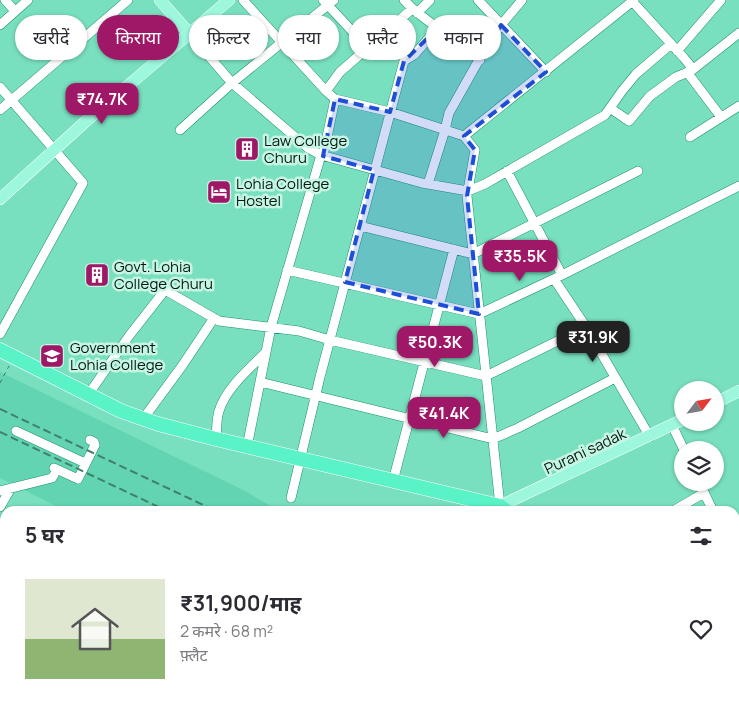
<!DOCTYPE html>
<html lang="hi">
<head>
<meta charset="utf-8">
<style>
  :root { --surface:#fff; --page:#f7f7f7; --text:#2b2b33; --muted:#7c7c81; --accent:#9e1867 }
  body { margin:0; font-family:Manrope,"Noto Sans Devanagari",sans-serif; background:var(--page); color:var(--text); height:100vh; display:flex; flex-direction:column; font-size:19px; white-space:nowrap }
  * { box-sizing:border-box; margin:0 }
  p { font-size:16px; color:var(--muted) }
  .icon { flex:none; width:28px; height:28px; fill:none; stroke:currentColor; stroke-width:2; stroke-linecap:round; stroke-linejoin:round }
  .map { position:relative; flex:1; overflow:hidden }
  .details { position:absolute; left:0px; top:506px; width:740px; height:196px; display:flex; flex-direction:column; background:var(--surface); border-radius:15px 15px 0 0; box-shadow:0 1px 4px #0004 }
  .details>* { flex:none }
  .hud { position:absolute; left:15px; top:15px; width:710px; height:45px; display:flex; gap:10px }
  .needle { width:32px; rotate:59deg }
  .controls { position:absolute; left:674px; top:381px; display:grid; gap:10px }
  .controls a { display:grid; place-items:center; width:50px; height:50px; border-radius:50%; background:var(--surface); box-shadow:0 1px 4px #0004; font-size:25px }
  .price { position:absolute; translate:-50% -42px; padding:0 11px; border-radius:10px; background:var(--accent); color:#fff; font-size:16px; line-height:32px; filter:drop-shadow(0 1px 2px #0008) }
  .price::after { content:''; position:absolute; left:50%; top:30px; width:15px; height:11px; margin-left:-8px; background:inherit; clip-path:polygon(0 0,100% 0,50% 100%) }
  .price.on { background:#222; color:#fff }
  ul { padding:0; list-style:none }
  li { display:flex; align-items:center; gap:15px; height:125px; padding:0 25px }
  li span { display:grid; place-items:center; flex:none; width:140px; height:100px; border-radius:0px; color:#555 }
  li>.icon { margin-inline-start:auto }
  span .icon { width:60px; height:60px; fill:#fffc; stroke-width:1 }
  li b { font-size:21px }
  h2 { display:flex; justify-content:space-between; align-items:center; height:60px; padding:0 25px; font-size:21px }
  .tag { padding:0 18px; border-radius:22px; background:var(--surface); box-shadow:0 1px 4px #0004; font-size:18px; line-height:45px }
  .tag.on { background:var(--accent); color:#fff }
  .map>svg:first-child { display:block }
  .built { fill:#62d4b2 }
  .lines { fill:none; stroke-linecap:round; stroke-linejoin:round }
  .minor-casing { stroke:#1d9173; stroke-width:10 }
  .major-casing { stroke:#fff; stroke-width:12 }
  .highway-casing { stroke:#fff; stroke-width:15 }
  .path { stroke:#3e7c69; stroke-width:1; stroke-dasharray:4 4; stroke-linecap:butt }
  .minor { stroke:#fff; stroke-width:9 }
  .major { stroke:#9cf7dd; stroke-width:11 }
  .highway { stroke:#5af2c7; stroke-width:14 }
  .rail { stroke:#40806c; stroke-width:2; stroke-dasharray:8 4; stroke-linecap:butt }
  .marked { fill:#1d4ed8; fill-opacity:0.2; stroke:#1d4ed8; stroke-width:4; stroke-dasharray:10 6; stroke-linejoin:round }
  .labels { text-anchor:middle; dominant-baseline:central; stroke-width:5; stroke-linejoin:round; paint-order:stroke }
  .poi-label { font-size:15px; fill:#031811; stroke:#c6f5e4; text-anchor:start }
  .street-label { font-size:15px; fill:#031811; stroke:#c6f5e4 }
</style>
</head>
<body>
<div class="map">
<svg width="739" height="702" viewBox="0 0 739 702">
  <rect width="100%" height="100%" fill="#78dfbf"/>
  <!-- built -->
  <path class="built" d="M0 372 245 491 279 511H66L0 478Z
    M338 698H465L468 702H430L427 699H412L341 700Z"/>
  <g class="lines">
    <defs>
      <path id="minor" d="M5 0 15 11
        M243 0 326 91 335 99 390 112 464 136
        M323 0 367 47
        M404 0 415 11 480 60
        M478 0 546 72
        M631 0 684 58 693 69
        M417 13 430 0
        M0 25 28 0
        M189 33 232 83 308 148 321 155 422 183 468 191 485 184 605 115 622 91 636 74 671 44
        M677 51 721 0
        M687 72 721 117
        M0 87 83 183 0 334
        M326 91 340 72 412 9
        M610 108 629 121 650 96 676 77 691 71 739 33
        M0 110 128 0
        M180 130 232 83 334 0
        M690 137 739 106
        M323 156 335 99
        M507 171 562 275
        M428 184 445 130 449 113 489 42 501 25 522 0
        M360 226 473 254 638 171
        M287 270 479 314 562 275 739 186
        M554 279 586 327 650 437
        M260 382 493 439 518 428 615 378
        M88 395 129 336 165 290 219 321 299 331 330 340 486 376 586 327
        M143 419 182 366 214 318
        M672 425 684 450
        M16 431 85 463
        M216 439C217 431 216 420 219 411 226 388 249 369 266 352
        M247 447 271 327 321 155
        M54 468 78 479 95 445 94 442 90 440
        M393 481 454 249
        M699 482 713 511
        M0 491 52 478 54 475
        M291 498 320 377 404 61 414 55 438 28
        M0 507 11 488
        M498 509 500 506 467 196 475 150 464 136 634 0
        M673 511 704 493
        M735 554 739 562
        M0 588 5 591
        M0 623 5 625
        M0 642 5 632
        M735 642 739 638
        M330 698 337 702
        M505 698 510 702
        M607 698 612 702
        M707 698 711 702
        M147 702 150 698
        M520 702 525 698
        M589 702 593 698"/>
      <path id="major" d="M160 0 189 33
        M0 199 85 122 229 0
        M715 403 739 391
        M500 506 682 420"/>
      <path id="highway" d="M0 350 121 411 158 424 216 439 500 506 506 511
        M672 702 675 698"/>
    </defs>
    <!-- minor casing -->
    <use href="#minor" class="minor-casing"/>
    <!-- major casing -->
    <use href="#major" class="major-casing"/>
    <!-- highway casing -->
    <use href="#highway" class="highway-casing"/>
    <!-- path -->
    <path class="path" d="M0 383 9 366"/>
    <!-- minor -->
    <use href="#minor" class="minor"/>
    <!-- major -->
    <use href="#major" class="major"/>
    <!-- highway -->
    <use href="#highway" class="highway"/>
    <!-- rail -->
    <path class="rail" d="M0 409 216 511
      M0 432 167 511
      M449 698 452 702"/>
  </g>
  <!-- marked area -->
  <path class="marked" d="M501 25 546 72 464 136 475 150 467 196 479 314 345 282 374 170 323 156 335 99 390 112 404 61 438 28 480 60Z"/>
  <!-- icons -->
  <defs>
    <symbol id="building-square" viewBox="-11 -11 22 22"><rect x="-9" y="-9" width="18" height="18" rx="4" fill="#9e1867" stroke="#c6f5e4"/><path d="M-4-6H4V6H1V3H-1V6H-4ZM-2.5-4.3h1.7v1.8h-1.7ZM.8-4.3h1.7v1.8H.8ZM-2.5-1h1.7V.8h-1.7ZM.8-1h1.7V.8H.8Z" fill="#fff"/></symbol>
    <symbol id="hotel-square" viewBox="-11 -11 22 22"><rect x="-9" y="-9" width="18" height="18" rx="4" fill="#9e1867" stroke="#c6f5e4"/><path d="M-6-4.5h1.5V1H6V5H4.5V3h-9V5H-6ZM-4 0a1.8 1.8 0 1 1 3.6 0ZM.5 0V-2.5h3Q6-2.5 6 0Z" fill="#fff"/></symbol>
    <symbol id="university-square" viewBox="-11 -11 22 22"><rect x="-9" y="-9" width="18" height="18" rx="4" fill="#9e1867" stroke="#c6f5e4"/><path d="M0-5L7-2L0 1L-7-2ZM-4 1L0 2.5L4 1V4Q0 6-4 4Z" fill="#fff"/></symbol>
  </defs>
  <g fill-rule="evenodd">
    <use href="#building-square" x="233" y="135" width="28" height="28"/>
    <use href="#hotel-square" x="205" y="178" width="28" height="28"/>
    <use href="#building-square" x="83" y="261" width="28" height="28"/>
    <use href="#university-square" x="38" y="342" width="28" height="28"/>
  </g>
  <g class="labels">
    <!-- poi labels -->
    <g class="poi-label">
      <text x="264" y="140">Law College<tspan x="264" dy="17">Churu</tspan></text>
      <text x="236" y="183">Lohia College<tspan x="236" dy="17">Hostel</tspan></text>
      <text x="114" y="266">Govt. Lohia<tspan x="114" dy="17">College Churu</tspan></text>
      <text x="70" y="347">Government<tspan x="70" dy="17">Lohia College</tspan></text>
    </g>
    <!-- street labels -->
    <g class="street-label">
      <text transform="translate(585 451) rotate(-25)">Purani sadak</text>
    </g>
  </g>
</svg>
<div class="controls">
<a><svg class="needle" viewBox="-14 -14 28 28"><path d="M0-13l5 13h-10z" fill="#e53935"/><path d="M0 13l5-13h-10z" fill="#7c7c81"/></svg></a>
<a><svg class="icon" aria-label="layers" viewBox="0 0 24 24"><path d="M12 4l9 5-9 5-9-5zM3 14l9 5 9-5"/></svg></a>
</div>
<b class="price" style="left:102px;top:125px">₹74.7K</b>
<b class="price" style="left:520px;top:282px">₹35.5K</b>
<b class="price on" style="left:593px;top:363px">₹31.9K</b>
<b class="price" style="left:435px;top:368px">₹50.3K</b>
<b class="price" style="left:444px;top:439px">₹41.4K</b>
<div class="hud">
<a class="tag">खरीदें</a>
<a class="tag on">किराया</a>
<a class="tag">फ़िल्टर</a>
<a class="tag">नया</a>
<a class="tag">फ़्लैट</a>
<a class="tag">मकान</a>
</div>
<section class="details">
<h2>5 घर<svg class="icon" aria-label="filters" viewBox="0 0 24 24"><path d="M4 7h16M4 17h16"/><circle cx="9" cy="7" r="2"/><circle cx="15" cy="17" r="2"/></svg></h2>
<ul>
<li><span style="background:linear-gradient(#dfe7d0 60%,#8fb573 0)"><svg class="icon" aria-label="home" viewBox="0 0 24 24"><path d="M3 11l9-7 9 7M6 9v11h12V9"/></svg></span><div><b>₹31,900/माह</b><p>2 कमरे · 68 m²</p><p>फ़्लैट</p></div><svg class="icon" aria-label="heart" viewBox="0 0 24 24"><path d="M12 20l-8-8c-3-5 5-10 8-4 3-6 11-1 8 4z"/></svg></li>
</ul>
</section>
</div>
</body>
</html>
